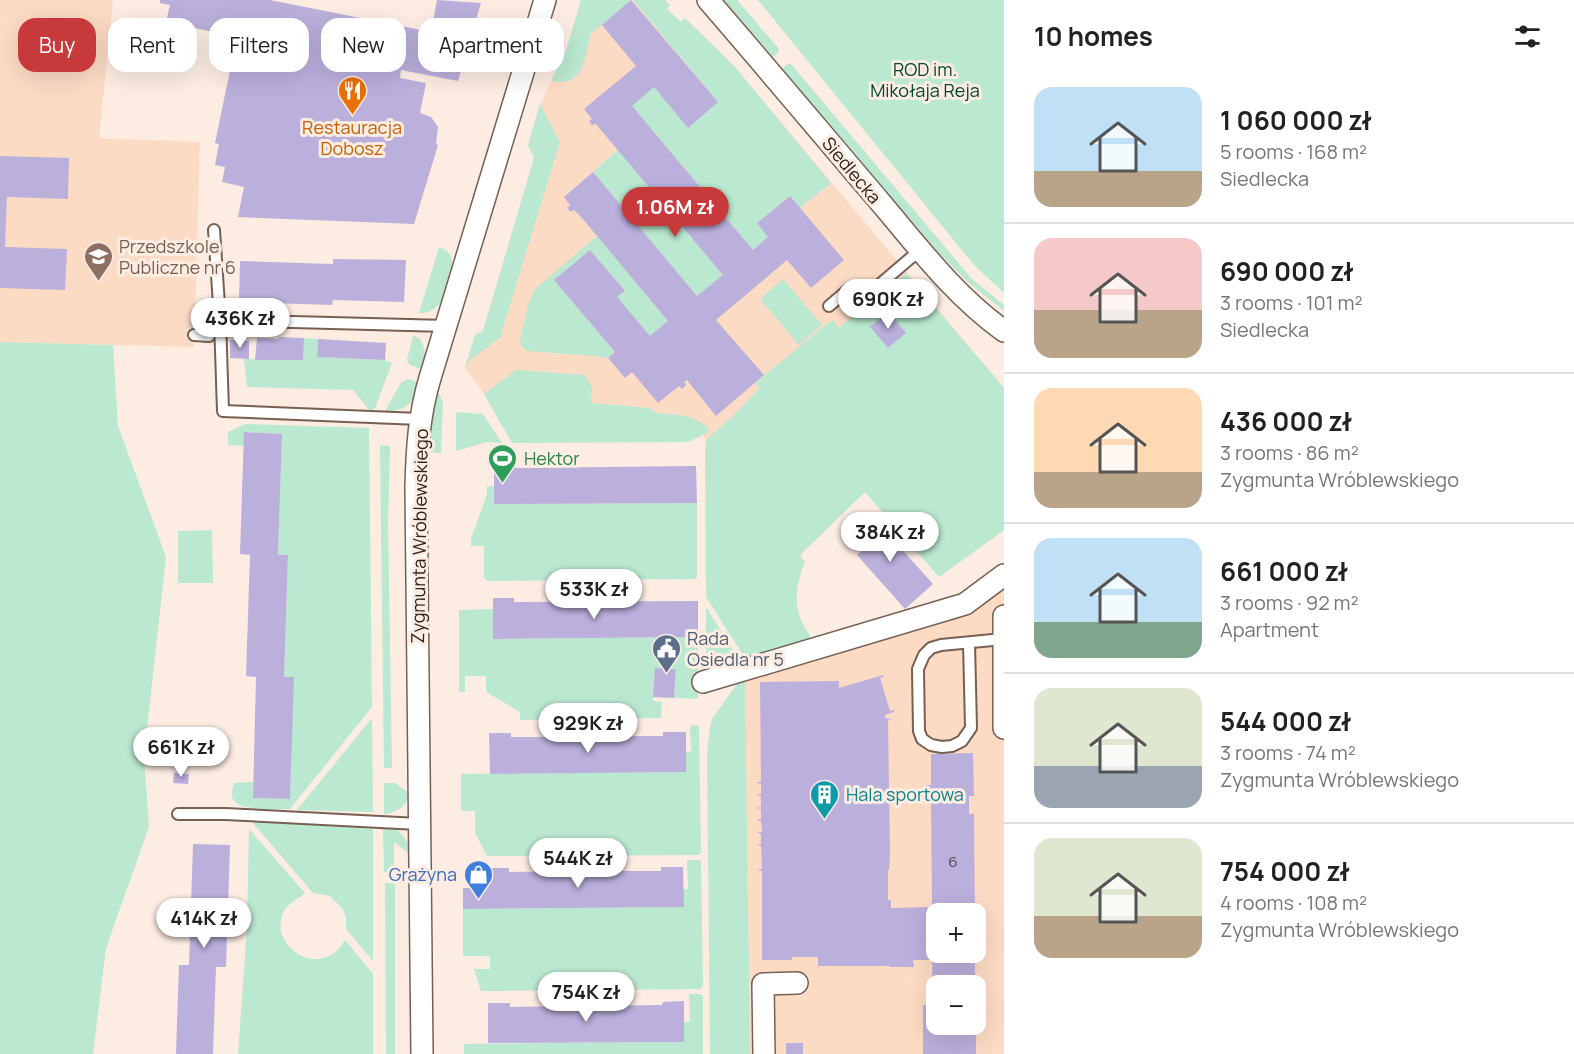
<!DOCTYPE html>
<html lang="en">
<head>
<meta charset="utf-8">
<style>
  :root { --surface:#fff; --page:#f6f6f6; --text:#222; --muted:#767676; --line:#e0e0e0; --accent:#c8393b }
  body { margin:0; font-family:Manrope,sans-serif; background:var(--page); color:var(--text); height:100vh; display:flex; flex-direction:column; font-size:22px; white-space:nowrap }
  * { box-sizing:border-box; margin:0 }
  p { font-size:20px; color:var(--muted) }
  .icon { flex:none; width:33px; height:33px; fill:none; stroke:currentColor; stroke-width:2; stroke-linecap:round; stroke-linejoin:round }
  .map { position:relative; flex:1; overflow:hidden }
  .details { display:flex; flex-direction:column; background:var(--surface); width:570px }
  .details>* { flex:none }
  .hud { position:absolute; left:18px; top:18px; width:570px; height:54px; display:flex; gap:12px }
  .fabs { position:absolute; left:926px; top:903px; display:grid; gap:12px }
  .fabs a { display:grid; place-items:center; width:60px; height:60px; border-radius:12px; background:var(--surface); box-shadow:0 6px 24px #0002; font-size:30px }
  .price { position:absolute; translate:-50% -51px; padding:0 14px; border-radius:21px; background:#fff; color:#222; font-size:20px; line-height:39px; filter:drop-shadow(0 2px 3px #0008) }
  .price::after { content:''; position:absolute; left:50%; top:36px; width:18px; height:14px; margin-left:-9px; background:inherit; clip-path:polygon(0 0,100% 0,50% 100%) }
  .price.active { background:var(--accent); color:#fff }
  ul { padding:0; list-style:none }
  li { display:flex; align-items:center; gap:18px; height:150px; padding:0 30px }
  li+li { border-top:2px solid var(--line) }
  li span { display:grid; place-items:center; flex:none; width:168px; height:120px; border-radius:18px; color:#555 }
  li>.icon { margin-inline-start:auto }
  span .icon { width:72px; height:72px; fill:#fffc; stroke-width:1 }
  li b { font-size:26px }
  h2 { display:flex; justify-content:space-between; align-items:center; height:72px; padding:0 30px; font-size:26px }
  .pill { padding:0 21px; border-radius:18px; background:var(--surface); box-shadow:0 6px 24px #0002; font-size:21px; line-height:54px }
  .pill.active { background:var(--accent); color:#fff }
  main { display:flex; flex:1; min-height:0 }
  .map>svg:first-child { display:block }
  .built { fill:#fcdbc4; fill-rule:evenodd }
  .green { fill:#bae8d0 }
  .building { fill:#bbafdc }
  .lines { fill:none; stroke-linecap:round; stroke-linejoin:round }
  .lane-casing { stroke:#776051; stroke-width:14 }
  .street-casing { stroke:#776051; stroke-width:24 }
  .lane { stroke:#fff; stroke-width:10 }
  .street { stroke:#fff; stroke-width:21 }
  .labels { text-anchor:middle; dominant-baseline:central; stroke-width:6; stroke-linejoin:round; paint-order:stroke }
  .number-label { font-size:15px; fill:#4f454b }
  .park-label { font-size:18px; fill:#024830; stroke:#fcece1 }
  .food-label { font-size:18px; fill:#c56008; stroke:#fcece1 }
  .street-label { font-size:18px; fill:#2b221b; stroke:#fcece1 }
  .education-label { font-size:18px; fill:#785e54; stroke:#fcece1; text-anchor:start }
  .leisure-label { font-size:18px; fill:#27864d; stroke:#fcece1; text-anchor:start }
  .service-label { font-size:18px; fill:#4e5e75; stroke:#fcece1; text-anchor:start }
  .culture-label { font-size:18px; fill:#0d838f; stroke:#fcece1; text-anchor:start }
  .shop-label { font-size:18px; fill:#366cbe; stroke:#fcece1; text-anchor:end }
</style>
</head>
<body>
<main>
<div class="map">
<svg width="1004" height="1054" viewBox="0 0 1004 1054">
  <rect width="100%" height="100%" fill="#fcece1"/>
  <!-- built -->
  <path class="built" d="M0 0H113L99 138 200 142 194 347 0 342Z
    M581 0H665L670 5 667 9 681 22 685 18 734 66 1004 388V530L939 577 865 492 800 555 689 419 655 416 649 408 484 394 465 368 475 335 483 331 534 158 528 145 540 104 566 51Z
    M1004 585V1054H750L745 679ZM936 914H975V952H936ZM936 986H975V1024H936Z"/>
  <!-- green -->
  <path class="green" d="M581 0H631L602 25 591 33C585 58 584 88 551 81L566 51Z
    M633 0H665L670 5 667 9 681 22 685 18 734 66 831 183 800 208 789 196 757 223 768 237 753 250 632 106 654 87 688 127 718 102Z
    M724 0H737L779 49 778 53 773 57Z
    M758 0H1004V293L974 265Z
    M787 64H791L972 279 1004 305V311L969 283 940 254 782 69Z
    M540 104 560 142 500 338 470 360 465 368 475 335 483 331 534 158 528 145Z
    M618 150 723 275 697 296 593 172Z
    M597 236 668 321 650 336 617 297 625 291 590 250 554 280 615 352 608 358 596 356 527 351 522 347 520 341 528 305 535 289Z
    M439 247C459 254 452 271 447 287 444 295 443 302 436 307 431 312 425 313 419 313Z
    M906 273 1004 388V530L939 577 865 492 800 555 805 562C797 583 792 603 803 624 806 631 811 634 811 642L747 661 706 597 705 450 706 440 732 417 760 388 755 383 832 320 839 328Z
    M783 279 822 325 799 345 760 299Z
    M413 336 419 338C427 349 426 358 422 369L410 365 407 360Z
    M304 338 318 339 317 357 385 360 392 363 375 408 370 411 353 390 247 387 244 359 279 360Z
    M0 342 113 345 118 426 166 557 144 756 149 827 106 948 93 1054H0Z
    M516 370 585 375 592 387 591 403 649 408 657 413 687 416 706 425 709 432 688 442 512 443 484 394Z
    M408 379 418 382C414 404 407 411 385 411L399 386 402 382Z
    M438 392 443 402 441 453 428 452 433 414Z
    M456 412 483 414 502 443 487 442 456 451Z
    M245 424 369 428 372 707 290 809C278 809 236 812 232 797 231 793 233 787 234 783L253 782V798L290 799 293 677H284L288 555H278L282 434 245 432 244 446 228 445V432Z
    M380 445 390 446 388 522 392 768H384Z
    M487 486H494L495 504 697 503V576L695 579 488 581 484 578V546H471V539L487 494Z
    M212 530 213 583H178V531Z
    M706 607 741 663 715 671 706 664Z
    M493 609V639L698 637V699L674 698 676 669 655 668 653 701 662 702 661 718 520 720V712L486 692V676H465V692H459V610Z
    M745 679 750 1054H710L707 753 710 727 712 719 739 681Z
    M372 718 373 812 297 810Z
    M692 725H697L699 727 701 853 698 855 487 856 475 833V811H461V774L686 772V752L691 751 690 728Z
    M384 783H395L409 793C408 806 396 813 384 814Z
    M251 821 373 829V961L346 929V917L342 908 330 896 313 893Z
    M383 827 398 830 409 844 408 853 394 842V872H384Z
    M249 829 305 893C299 899 289 902 284 911 269 938 304 972 333 954 338 951 342 944 345 940L373 974V1054H238L247 929Z
    M687 860H699L701 862 703 986 700 989 481 991 474 969H490V956H463V909L683 907V889H688Z
    M385 883H395V1054H386Z
    M689 994H700L703 996V1054H464V1044L684 1042V1022H690Z"/>
  <!-- building -->
  <path class="building" d="M160 0H270L431 32 437 0 481 3 458 81 401 70 400 78 426 83 420 113 431 117 438 127 436 144 438 145 414 224 238 217 244 187 222 182 225 167 215 165 219 144 215 143 237 37 166 22 170 5 160 3Z
    M631 0 718 102 688 128 654 87 632 106 753 250 768 237 757 223 790 196 844 260 811 288 787 260 716 320 764 375 716 416 687 380 684 382 686 385 682 389 679 386 658 403 632 372 625 378 608 358 615 352 554 280 590 250 625 291 617 297 650 336 668 321 582 218 574 210 571 212 567 208 570 205 564 197 593 172 697 296 723 275 595 123 592 126 589 121 592 119 584 109 636 66 602 25Z
    M0 156 69 158 68 199 7 197 5 247 67 249 65 290 0 288Z
    M333 259 406 260 404 302 333 300 332 305 239 302 240 261 333 264Z
    M888 312 906 333 888 348 870 327Z
    M279 337 304 338 303 360H255L257 338 279 339Z
    M318 339 386 343 385 360 317 357Z
    M230 340 249 341V359L230 358Z
    M244 432 282 434 278 555H288L284 677H294L290 799 253 798 256 677 246 676 250 555 240 554Z
    M494 464H515V468L696 466 697 503 494 504Z
    M870 514 933 584 905 609 857 555 865 548 850 532Z
    M493 598H514V602L698 601V637L493 639Z
    M655 668 676 669 674 698 653 697Z
    M883 675 884 677 880 678 890 711 894 710V712L885 715V718L892 719 888 720 890 857 889 870H888V900H891V908L932 907 931 796H925V785H931V754L973 753 974 796H969V814H974L975 914H936V952H975V986H936V1024H976V1054H923V1005L933 1004 932 960H913L914 967H890V966H818V957H792V960H762V871L757 870 762 869 761 846 757 845 761 844V834L757 832H762L761 821 756 820 761 819V809L756 808 761 807V796L756 795 761 794V784L756 782H761L760 682 839 681V688Z
    M608 732 609 736H663V732H686V772L490 774 489 733H511V737H567L566 733Z
    M174 773 189 774 188 784 173 783Z
    M193 844 230 845 226 967H216L213 1054H176L179 965H189Z
    M564 867H606V871H661V867H683L684 907 463 909V888H487V868H509V872L564 871Z
    M684 1001V1042L488 1043V1003H510V1007L565 1006 566 1002H607V1006L658 1005H662L663 1002Z
    M786 1043H803V1054H786Z"/>
  <g class="lines">
    <defs>
      <path id="lane" d="M214 230 220 320 447 326
        M829 306 849 289C855 291 858 296 865 297L920 250
        M220 320 223 411 420 419
        M194 335 209 336 220 320
        M969 643 971 728 962 741 952 746 942 747 931 745 922 739 919 731 918 669 924 655 931 648 941 645 1003 639
        M178 814H225L419 824"/>
      <path id="street" d="M708 0C766 67 823 135 881 203 919 248 955 296 1004 331
        M1004 616V728
        M703 682 965 604 1004 575
        M422 1054 416 486C417 448 419 415 430 378L545 0
        M764 1054 763 984 797 983"/>
    </defs>
    <!-- lane casing -->
    <use href="#lane" class="lane-casing"/>
    <!-- street casing -->
    <use href="#street" class="street-casing"/>
    <!-- lane -->
    <use href="#lane" class="lane"/>
    <!-- street -->
    <use href="#street" class="street"/>
  </g>
  <!-- icons -->
  <defs>
    <symbol id="restaurant-pin" viewBox="-11 -11 22 30"><path d="M0 17L-7.5 6A9.5 9.5 0 1 1 7.5 6Z" fill="#e8710a" stroke="#fcece1"/><path d="M-5-6h1v4h1v-4h1v4h1v-4h1v5L-1.5 .5V6h-2V.5L-5-1ZM5-6V6H3V1.5H1.5Q1.5-4 5-6Z" fill="#fff"/></symbol>
    <symbol id="school-pin" viewBox="-11 -11 22 30"><path d="M0 17L-7.5 6A9.5 9.5 0 1 1 7.5 6Z" fill="#8d6e63" stroke="#fcece1"/><path d="M0-5L7-2L0 1L-7-2ZM-4 1L0 2.5L4 1V4Q0 6-4 4Z" fill="#fff"/></symbol>
    <symbol id="stadium-pin" viewBox="-11 -11 22 30"><path d="M0 17L-7.5 6A9.5 9.5 0 1 1 7.5 6Z" fill="#2e9e5b" stroke="#fcece1"/><path d="M0-5a6.5 5 0 1 0 0 10a6.5 5 0 1 0 0-10ZM-3.5-1.8h7v3.6h-7Z" fill="#fff"/></symbol>
    <symbol id="civic-pin" viewBox="-11 -11 22 30"><path d="M0 17L-7.5 6A9.5 9.5 0 1 1 7.5 6Z" fill="#5c6f8a" stroke="#fcece1"/><path d="M-.6-6.5H3V-4.5H.6V-3L4-1V1h2V6H-6V1h2V-1L-.6-3ZM-1.2 2.5V6h2.4V2.5Z" fill="#fff"/></symbol>
    <symbol id="building-pin" viewBox="-11 -11 22 30"><path d="M0 17L-7.5 6A9.5 9.5 0 1 1 7.5 6Z" fill="#0f9aa8" stroke="#fcece1"/><path d="M-4-6H4V6H1V3H-1V6H-4ZM-2.5-4.3h1.7v1.8h-1.7ZM.8-4.3h1.7v1.8H.8ZM-2.5-1h1.7V.8h-1.7ZM.8-1h1.7V.8H.8Z" fill="#fff"/></symbol>
    <symbol id="shop-pin" viewBox="-11 -11 22 30"><path d="M0 17L-7.5 6A9.5 9.5 0 1 1 7.5 6Z" fill="#3f7fe0" stroke="#fcece1"/><path d="M-5-2.5h2.3a2.7 3.5 0 0 1 5.4 0H5L5.5 6h-11ZM-1.5-2.5h3a1.5 2.3 0 0 0-3 0Z" fill="#fff"/></symbol>
  </defs>
  <g fill-rule="evenodd">
    <use href="#restaurant-pin" x="336" y="74" width="33" height="45"/>
    <use href="#school-pin" x="82" y="240" width="33" height="45"/>
    <use href="#stadium-pin" x="486" y="442" width="33" height="45"/>
    <use href="#civic-pin" x="650" y="632" width="33" height="45"/>
    <use href="#building-pin" x="808" y="778" width="33" height="45"/>
    <use href="#shop-pin" x="462" y="858" width="33" height="45"/>
  </g>
  <g class="labels">
    <!-- number labels -->
    <g class="number-label">
      <text x="953" y="861">6</text>
    </g>
    <!-- park labels -->
    <g class="park-label">
      <text x="925" y="69">ROD im.<tspan x="925" dy="21">Mikołaja Reja</tspan></text>
    </g>
    <!-- food labels -->
    <g class="food-label">
      <text x="352" y="127">Restauracja<tspan x="352" dy="21">Dobosz</tspan></text>
    </g>
    <!-- street labels -->
    <g class="street-label">
      <text transform="translate(852 170) rotate(50)">Siedlecka</text>
      <text transform="translate(419 536) rotate(-89)">Zygmunta Wróblewskiego</text>
    </g>
    <!-- education labels -->
    <g class="education-label">
      <text x="119" y="246">Przedszkole<tspan x="119" dy="21">Publiczne nr 6</tspan></text>
    </g>
    <!-- leisure labels -->
    <g class="leisure-label">
      <text x="524" y="458">Hektor</text>
    </g>
    <!-- service labels -->
    <g class="service-label">
      <text x="687" y="638">Rada<tspan x="687" dy="21">Osiedla nr 5</tspan></text>
    </g>
    <!-- culture labels -->
    <g class="culture-label">
      <text x="846" y="794">Hala sportowa</text>
    </g>
    <!-- shop labels -->
    <g class="shop-label">
      <text x="457" y="874">Grażyna</text>
    </g>
  </g>
</svg>
<div class="fabs">
<a>+</a>
<a>−</a>
</div>
<b class="price active" style="left:675px;top:238px">1.06M zł</b>
<b class="price" style="left:888px;top:330px">690K zł</b>
<b class="price" style="left:240px;top:349px">436K zł</b>
<b class="price" style="left:890px;top:563px">384K zł</b>
<b class="price" style="left:594px;top:620px">533K zł</b>
<b class="price" style="left:588px;top:754px">929K zł</b>
<b class="price" style="left:181px;top:778px">661K zł</b>
<b class="price" style="left:578px;top:889px">544K zł</b>
<b class="price" style="left:204px;top:949px">414K zł</b>
<b class="price" style="left:586px;top:1023px">754K zł</b>
<div class="hud">
<a class="pill active">Buy</a>
<a class="pill">Rent</a>
<a class="pill">Filters</a>
<a class="pill">New</a>
<a class="pill">Apartment</a>
</div>
</div>
<section class="details">
<h2>10 homes<svg class="icon" aria-label="filters" viewBox="0 0 24 24"><path d="M4 7h16M4 17h16"/><circle cx="9" cy="7" r="2"/><circle cx="15" cy="17" r="2"/></svg></h2>
<ul>
<li><span style="background:linear-gradient(#bfe0f5 70%,#b9a48a 0)"><svg class="icon" aria-label="home" viewBox="0 0 24 24"><path d="M3 11l9-7 9 7M6 9v11h12V9"/></svg></span><div><b>1 060 000 zł</b><p>5 rooms · 168 m²</p><p>Siedlecka</p></div></li>
<li><span style="background:linear-gradient(#f6c9c9 60%,#b9a48a 0)"><svg class="icon" aria-label="home" viewBox="0 0 24 24"><path d="M3 11l9-7 9 7M6 9v11h12V9"/></svg></span><div><b>690 000 zł</b><p>3 rooms · 101 m²</p><p>Siedlecka</p></div></li>
<li><span style="background:linear-gradient(#ffd9b3 70%,#b9a48a 0)"><svg class="icon" aria-label="home" viewBox="0 0 24 24"><path d="M3 11l9-7 9 7M6 9v11h12V9"/></svg></span><div><b>436 000 zł</b><p>3 rooms · 86 m²</p><p>Zygmunta Wróblewskiego</p></div></li>
<li><span style="background:linear-gradient(#bfe0f5 70%,#7fa58c 0)"><svg class="icon" aria-label="home" viewBox="0 0 24 24"><path d="M3 11l9-7 9 7M6 9v11h12V9"/></svg></span><div><b>661 000 zł</b><p>3 rooms · 92 m²</p><p>Apartment</p></div></li>
<li><span style="background:linear-gradient(#dfe7d0 65%,#9aa5b1 0)"><svg class="icon" aria-label="home" viewBox="0 0 24 24"><path d="M3 11l9-7 9 7M6 9v11h12V9"/></svg></span><div><b>544 000 zł</b><p>3 rooms · 74 m²</p><p>Zygmunta Wróblewskiego</p></div></li>
<li><span style="background:linear-gradient(#dfe7d0 65%,#b9a48a 0)"><svg class="icon" aria-label="home" viewBox="0 0 24 24"><path d="M3 11l9-7 9 7M6 9v11h12V9"/></svg></span><div><b>754 000 zł</b><p>4 rooms · 108 m²</p><p>Zygmunta Wróblewskiego</p></div></li>
</ul>
</section>
</main>
</body>
</html>
